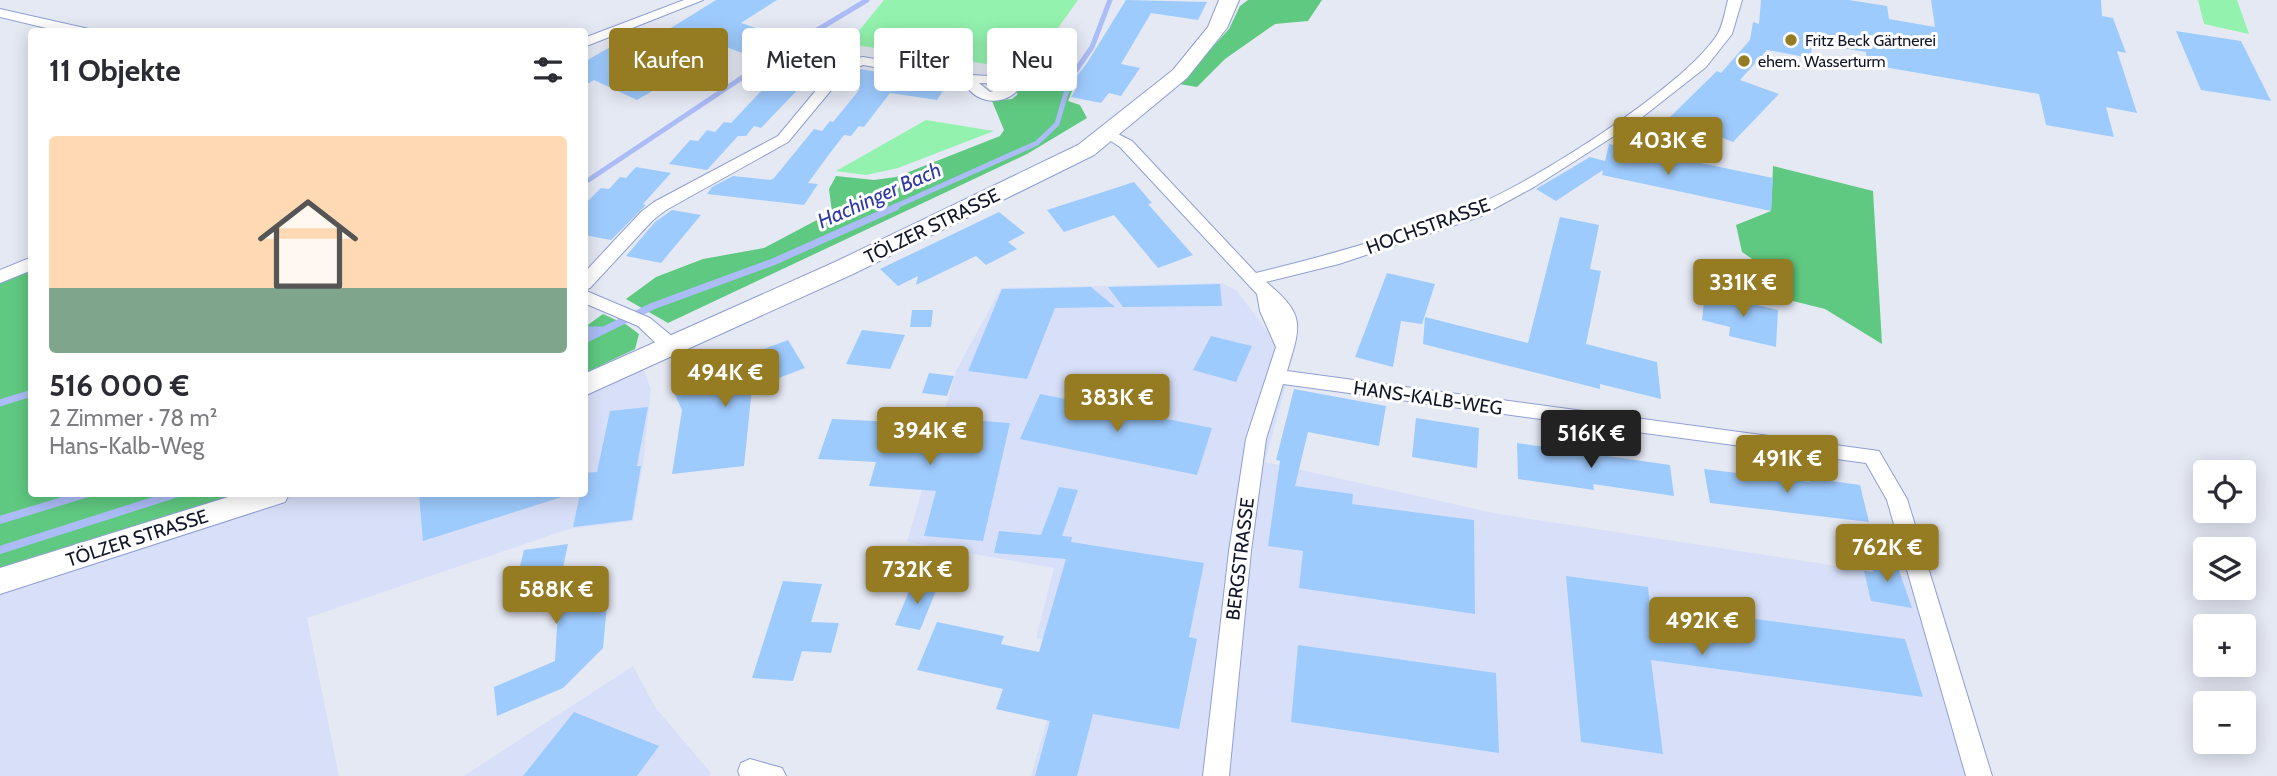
<!DOCTYPE html>
<html lang="de">
<head>
<meta charset="utf-8">
<style>
  :root { --surface:#fff; --page:#f7f7f7; --text:#2b2b33; --muted:#7c7c81; --accent:#957b22 }
  body { margin:0; font-family:Cabin,sans-serif; background:var(--page); color:var(--text); height:100vh; display:flex; flex-direction:column; font-size:26px; white-space:nowrap }
  * { box-sizing:border-box; margin:0 }
  p { font-size:23px; color:var(--muted) }
  .icon { flex:none; width:38px; height:38px; fill:none; stroke:currentColor; stroke-width:2; stroke-linecap:round; stroke-linejoin:round }
  .map { position:relative; flex:1; overflow:hidden }
  .side { position:absolute; left:28px; top:28px; width:560px; height:469px; display:flex; flex-direction:column; background:var(--surface); border-radius:7px; box-shadow:0 4px 18px #0003 }
  .side>* { flex:none }
  .top-card { position:absolute; left:609px; top:28px; width:665px; height:63px; display:flex; gap:14px }
  .controls { position:absolute; left:2193px; top:460px; display:grid; gap:14px }
  .controls a { display:grid; place-items:center; width:63px; height:63px; border-radius:7px; background:var(--surface); box-shadow:0 4px 18px #0003; font-size:35px }
  .price { position:absolute; translate:-50% -60px; padding:0 16px; border-radius:7px; background:var(--accent); color:#fff; font-size:23px; line-height:46px; filter:drop-shadow(0 2px 4px #0008) }
  .price::after { content:''; position:absolute; left:50%; top:42px; width:21px; height:16px; margin-left:-10px; background:inherit; clip-path:polygon(0 0,100% 0,50% 100%) }
  .price.current { background:#222; color:#fff }
  ul { padding:0; list-style:none }
  li { display:grid; align-content:center; gap:14px; height:371px; padding:0 21px }
  li span { display:grid; place-items:center; height:217px; border-radius:7px; color:#555 }
  li>.icon { margin-inline-start:auto }
  span .icon { width:126px; height:126px; fill:#fffc; stroke-width:1 }
  li b { font-size:30px }
  h2 { display:flex; justify-content:space-between; align-items:center; height:84px; padding:0 21px; font-size:30px }
  .tag { padding:0 24px; border-radius:7px; background:var(--surface); box-shadow:0 4px 18px #0003; font-size:24px; line-height:63px }
  .tag.current { background:var(--accent); color:#fff }
  .map>svg:first-child { display:block }
  .built { fill:#d8e0f9 }
  .green { fill:#93f3ae }
  .forest { fill:#5fc981 }
  .lines { fill:none; stroke-linecap:round; stroke-linejoin:round }
  .stream-far2 { stroke:#abbcf7; stroke-width:5 }
  .stream-far1 { stroke:#abbcf7; stroke-width:7 }
  .stream { stroke:#abbcf7; stroke-width:8 }
  .building { fill:#9ecbfe }
  .street-casing { stroke:#909fd4; stroke-width:2 }
  .secondary-casing { stroke:#909fd4; stroke-width:2 }
  .street { fill:#fff; fill-rule:evenodd }
  .secondary { fill:#fff; fill-rule:evenodd }
  .poi-dot { fill:#957b22; stroke:#fff; stroke-width:2.5 }
  .labels { text-anchor:middle; dominant-baseline:central; stroke-width:6; stroke-linejoin:round; paint-order:stroke }
  .far-poi-label { font-size:16px; fill:#11162a; stroke:#fff; text-anchor:start }
  .street-label { font-size:19px; fill:#11162a; stroke:#fff }
  .water-label { font-size:21px; font-style:italic; fill:#2f3aa7; stroke:#fff }
</style>
</head>
<body>
<div class="map">
<svg width="2277" height="776" viewBox="0 0 2277 776">
  <rect width="100%" height="100%" fill="#e5e9f4"/>
  <!-- built -->
  <path class="built" d="M1222 283 1237 291 1268 332 1289 374 1265 462 1498 514 1934 581 1993 776H1031L1068 645 1036 638 1054 568 907 542 956 371 1001 288Z
    M635 349 651 389 643 465 633 521 569 529 307 618 339 776H0V569L238 494H584L585 373Z
    M633 666 655 707 711 773 709 776H464Z"/>
  <!-- green -->
  <path class="green" d="M884 0H1078L1028 70 848 44Z
    M2198 0H2237L2249 34 2204 24Z
    M926 120 994 131 898 168 866 175 836 171Z"/>
  <!-- forest -->
  <path class="forest" d="M1248 0H1322L1308 21 1275 24 1225 59 1197 87 1179 84 1229 29 1240 6Z
    M1019 82 1073 89 1068 101 1080 105 1087 118 1027 154 668 323 626 299 656 277 703 259 764 248 832 212 829 189 836 176 874 180 896 177 1000 136 1004 130 992 101 1012 99 1017 95Z
    M1773 166 1873 191 1882 344 1825 309 1785 299 1780 278 1742 252 1736 225 1771 211Z
    M31 269 32 494H238L0 569V283Z
    M603 314 627 325 639 334 635 349 585 373V327Z"/>
  <g class="lines">
    <!-- stream-far2 -->
    <path class="stream-far2" d="M789 47 867 0
      M584 183 773 57
      M892 208 1037 143 1057 124 1070 79 1092 47 1110 0"/>
    <!-- stream-far1 -->
    <path class="stream-far1" d="M584 330H601
      M584 340 653 306 773 262 896 207
      M0 403 32 393"/>
    <!-- stream -->
    <path class="stream" d="M0 520 85 494
      M0 550 175 494"/>
  </g>
  <!-- building -->
  <path class="building" d="M716 0H777L741 23 765 31 762 33 810 49 813 46 841 50 829 65H833L819 82 807 80 761 128 754 126 746 136H738L707 170 669 164 690 140 698 141 707 130 715 132 724 122 731 123 783 68 702 38 637 76 661 86 637 100 594 80 584 86V62L628 37 642 42 655 34 658 36Z
    M1126 0 1207 2 1198 20 1151 13 1121 64 1140 68 1121 96 1109 93 1101 103 1071 97 1077 87 1070 85 1087 63Z
    M1761 0H1849L1887 6 1889 19 1935 27 1931 0H2101L2102 16 2113 18 2126 53 2117 51 2137 113 2106 107 2114 137 2046 125 2039 94 1867 64 1866 52 1812 43 1811 58 1767 50 1740 80 1779 94 1733 142 1670 117 1717 71 1721 73 1750 40 1753 22 1759 24Z
    M2176 31 2241 41 2271 101 2201 90Z
    M859 69 948 83 937 100 890 93 864 127 859 126 851 136 844 135 830 153 808 183 818 184 804 205 707 194 712 187 733 176 771 180 774 178 814 129 822 131 830 121 833 122 860 89 839 85 849 73Z
    M1609 144 1773 178 1771 211 1602 175 1603 170 1556 201 1536 189 1590 157 1605 161Z
    M636 167 671 173 643 204 646 205 611 240 584 235V205L601 188 609 189 620 177 626 178Z
    M1134 182 1152 203 1148 204 1193 255 1158 268 1114 215 1064 232 1047 210Z
    M672 210 701 215 661 263 626 256 655 222Z
    M999 212 1025 233 1008 242 1017 249 986 265 976 256 916 285 918 276 898 286 880 269Z
    M1560 217 1599 225 1590 269 1601 271 1586 344 1657 362 1661 399 1600 384V389L1423 344 1425 317 1528 343Z
    M1387 273 1435 284 1422 324 1401 321 1393 367 1355 357Z
    M1220 284 1222 306 1123 307 1108 287Z
    M1091 287 1115 307 1055 308 1027 379 968 371 1002 289Z
    M1705 293 1778 310 1776 347 1729 336 1730 327 1702 320Z
    M912 310H933L931 327H910Z
    M862 330 905 335 890 369 846 364Z
    M1211 336 1252 346 1236 382 1193 370Z
    M788 340 805 368 752 388 744 466 672 474 682 410 673 390 702 379 699 373Z
    M929 373 954 376 947 396 922 393Z
    M1294 389 1386 406 1379 446 1308 432 1295 486 1353 494 1352 504 1474 520 1475 614 1299 588 1303 551 1268 546 1280 461 1276 460Z
    M1040 394 1212 428 1197 475 1020 439Z
    M648 407 637 466H641L632 520 573 527 580 494H584V473L597 472 610 411Z
    M1416 418 1479 428 1477 468 1412 457Z
    M832 419 896 422 895 427 953 431 956 419 1010 423 983 541 924 536 936 491 869 486 876 462 818 459Z
    M1517 443 1670 465 1674 496 1593 484 1594 490 1518 479Z
    M1704 469 1810 482 1809 478 1860 485 1869 522 1710 503Z
    M1059 487 1078 490 1062 536 1072 537 1071 542 1204 563 1189 637 1197 639 1179 729 1093 714 1077 776H1035L1050 721 996 709 1003 689 917 670 937 622 1004 636 1001 644 1039 652 1066 559 994 553 999 531 1041 535Z
    M419 494H561L562 497 423 541Z
    M568 544 561 577 608 594 603 648 563 688 497 716 494 687 555 661 558 609 512 599 524 550Z
    M1870 558 1896 562 1912 608 1871 601 1864 571 1873 572Z
    M1566 576 1648 587 1650 605 1905 639 1923 697 1651 660 1663 754 1581 742Z
    M783 581 822 584 811 622 839 623 831 653 802 651 793 681 752 678Z
    M913 582 938 586 920 630 895 625Z
    M1298 645 1496 673 1499 753 1291 722Z
    M574 712 659 746 637 776H523Z"/>
  <g class="lines">
    <defs>
      <path id="street" d="M684 0H703L584 47V38Z
        M1728 0H1742L1732 34 1706 67 1636 122 1534 187 1479 217 1339 264 1266 282C1306 315 1301 325 1287 371L1879 451 1907 499 1992 776H1966L1887 500 1866 463 1283 384 1266 439 1251 551 1229 776H1203L1229 551 1246 439 1276 347 1260 311 1257 294 1120 147 1100 134 1108 129 1132 141 1256 273C1326 256 1397 236 1465 210 1526 187 1682 89 1717 35 1723 26 1725 11 1728 0Z
        M0 9 89 29 91 32H63L0 17Z
        M863 57 970 75 1010 77 1015 78 1019 89C1003 107 975 104 964 82L863 65 847 71 788 142 666 210 653 220 590 288 584 290V273L641 212 654 202 778 136 837 65 845 60ZM979 83 1003 84 1004 88 990 92Z
        M32 257V270L0 283V270Z
        M584 290 650 318 679 342 681 347 679 352H665L638 326 584 303Z
        M750 759 782 768 786 776H740L738 771 741 763Z"/>
      <path id="secondary" d="M1219 0H1239L1227 28 1187 78 1094 155 853 274 584 396V374L835 262 1078 145 1173 70 1208 27Z
        M238 494H289L285 502 0 594V568Z"/>
    </defs>
    <!-- street casing -->
    <use href="#street" class="street-casing"/>
    <!-- secondary casing -->
    <use href="#secondary" class="secondary-casing"/>
    <!-- street -->
    <use href="#street" class="street"/>
    <!-- secondary -->
    <use href="#secondary" class="secondary"/>
  </g>
  <!-- markers -->
  <g class="poi-dot">
    <circle cx="1791" cy="40" r="7"/>
    <circle cx="1744" cy="61" r="7"/>
  </g>
  <g class="labels">
    <!-- far-poi labels -->
    <g class="far-poi-label">
      <text x="1805" y="40">Fritz Beck Gärtnerei</text>
      <text x="1758" y="61">ehem. Wasserturm</text>
    </g>
    <!-- street labels -->
    <g class="street-label">
      <text transform="translate(932 226) rotate(-26)">TÖLZER STRASSE</text>
      <text transform="translate(1428 226) rotate(-20)">HOCHSTRASSE</text>
      <text transform="translate(1428 398) rotate(8)">HANS-KALB-WEG</text>
      <text transform="translate(137 538) rotate(-18)">TÖLZER STRASSE</text>
      <text transform="translate(1240 559) rotate(-83)">BERGSTRASSE</text>
    </g>
    <!-- water labels -->
    <g class="water-label">
      <text transform="translate(879 195) rotate(-24)">Hachinger Bach</text>
    </g>
  </g>
</svg>
<div class="controls">
<a><svg class="icon" aria-label="locate" viewBox="0 0 24 24"><circle cx="12" cy="12" r="6"/><path d="M12 2v4M12 18v4M2 12h4M18 12h4"/></svg></a>
<a><svg class="icon" aria-label="layers" viewBox="0 0 24 24"><path d="M12 4l9 5-9 5-9-5zM3 14l9 5 9-5"/></svg></a>
<a>+</a>
<a>−</a>
</div>
<b class="price" style="left:1668px;top:177px">403K €</b>
<b class="price" style="left:1743px;top:319px">331K €</b>
<b class="price" style="left:725px;top:409px">494K €</b>
<b class="price" style="left:1117px;top:434px">383K €</b>
<b class="price" style="left:930px;top:467px">394K €</b>
<b class="price current" style="left:1591px;top:470px">516K €</b>
<b class="price" style="left:1787px;top:495px">491K €</b>
<b class="price" style="left:1887px;top:584px">762K €</b>
<b class="price" style="left:917px;top:606px">732K €</b>
<b class="price" style="left:556px;top:626px">588K €</b>
<b class="price" style="left:1702px;top:657px">492K €</b>
<div class="top-card">
<a class="tag current">Kaufen</a>
<a class="tag">Mieten</a>
<a class="tag">Filter</a>
<a class="tag">Neu</a>
</div>
<section class="side">
<h2>11 Objekte<svg class="icon" aria-label="filters" viewBox="0 0 24 24"><path d="M4 7h16M4 17h16"/><circle cx="9" cy="7" r="2"/><circle cx="15" cy="17" r="2"/></svg></h2>
<ul>
<li><span style="background:linear-gradient(#ffd9b3 70%,#7fa58c 0)"><svg class="icon" aria-label="home" viewBox="0 0 24 24"><path d="M3 11l9-7 9 7M6 9v11h12V9"/></svg></span><div><b>516 000 €</b><p>2 Zimmer · 78 m²</p><p>Hans-Kalb-Weg</p></div></li>
</ul>
</section>
</div>
</body>
</html>
